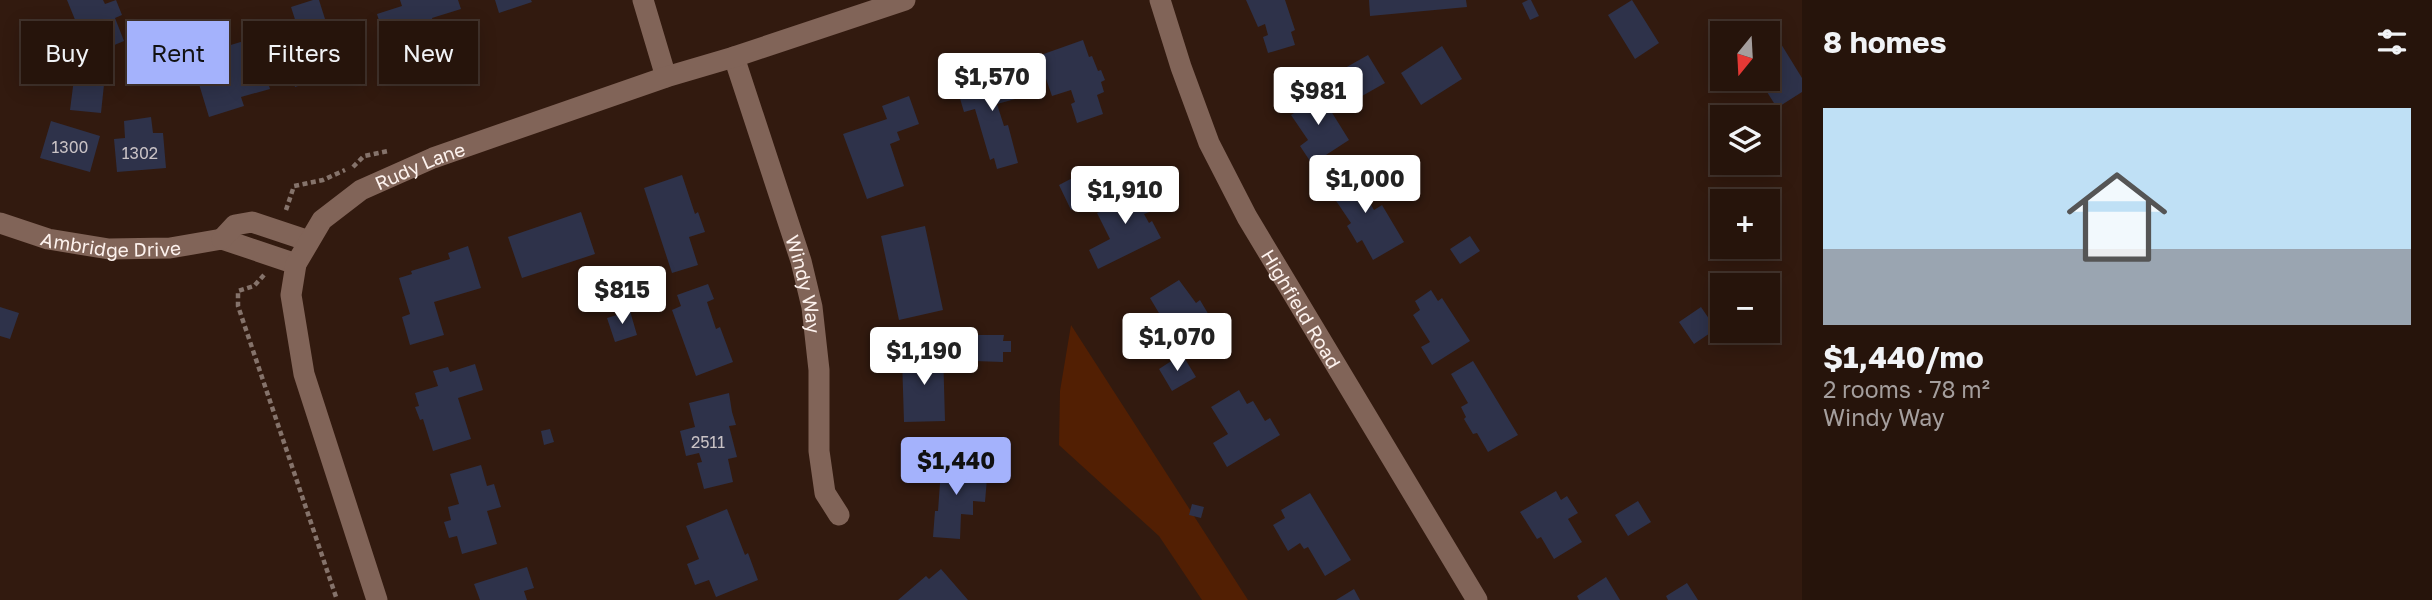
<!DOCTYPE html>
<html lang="en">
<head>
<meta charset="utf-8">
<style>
  :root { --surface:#26140b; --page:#322119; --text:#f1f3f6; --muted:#a49e9d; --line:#42332c; --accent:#a4b2fc }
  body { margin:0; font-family:"Golos Text",sans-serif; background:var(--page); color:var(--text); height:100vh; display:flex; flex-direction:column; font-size:26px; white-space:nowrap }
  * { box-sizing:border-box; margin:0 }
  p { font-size:23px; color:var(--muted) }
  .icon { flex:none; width:38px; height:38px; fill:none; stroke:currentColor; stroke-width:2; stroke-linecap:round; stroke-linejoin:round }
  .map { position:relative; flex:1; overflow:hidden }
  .sheet { display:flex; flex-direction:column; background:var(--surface); width:630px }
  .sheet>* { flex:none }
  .banner { position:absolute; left:21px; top:21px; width:665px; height:63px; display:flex; gap:14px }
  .needle { width:46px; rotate:198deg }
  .tools { position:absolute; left:1710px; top:21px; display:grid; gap:14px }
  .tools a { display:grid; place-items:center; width:70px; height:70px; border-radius:0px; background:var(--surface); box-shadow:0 4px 18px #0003,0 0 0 2px var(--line); font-size:35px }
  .price { position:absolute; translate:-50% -60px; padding:0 16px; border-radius:7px; background:#fff; color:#222; font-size:23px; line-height:46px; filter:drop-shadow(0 2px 4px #0008) }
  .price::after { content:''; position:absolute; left:50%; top:42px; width:21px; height:16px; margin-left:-10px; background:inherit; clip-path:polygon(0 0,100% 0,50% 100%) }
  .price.current { background:var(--accent); color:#111 }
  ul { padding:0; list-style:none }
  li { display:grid; align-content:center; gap:14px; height:371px; padding:0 21px }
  li span { display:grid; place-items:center; height:217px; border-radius:0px; color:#555 }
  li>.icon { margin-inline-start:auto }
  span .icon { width:126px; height:126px; fill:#fffc; stroke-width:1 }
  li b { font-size:30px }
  h2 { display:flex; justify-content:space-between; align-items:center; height:84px; padding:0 21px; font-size:30px }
  .chip { padding:0 24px; border-radius:0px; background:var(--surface); box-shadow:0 4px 18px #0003,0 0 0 2px var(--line); font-size:24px; line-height:63px }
  .chip.current { background:var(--accent); color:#111 }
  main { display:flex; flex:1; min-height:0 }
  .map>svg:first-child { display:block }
  .green { fill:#521f03 }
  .building { fill:#2e324a }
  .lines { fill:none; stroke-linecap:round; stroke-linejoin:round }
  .path { stroke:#85736b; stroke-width:4.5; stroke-dasharray:5 3.5; stroke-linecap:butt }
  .minor { stroke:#816458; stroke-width:21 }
  .labels { text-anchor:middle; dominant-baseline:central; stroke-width:5; stroke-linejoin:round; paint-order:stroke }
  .number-label { font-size:16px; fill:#c9c2c5 }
  .street-label { font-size:19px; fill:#fdf2ee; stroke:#120804 }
</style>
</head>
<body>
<main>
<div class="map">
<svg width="1802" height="600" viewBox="0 0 1802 600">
  <rect width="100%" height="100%" fill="#321a0f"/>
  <!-- green -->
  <path class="green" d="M1071 325 1248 600H1202L1159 536 1059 445 1060 391Z"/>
  <!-- building -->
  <path class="building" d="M67 0H103L105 4 116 0 122 15 115 18 124 41 100 51 91 28 80 32Z
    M313 0H319L331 38 343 35 354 68 295 87 285 53 310 45 306 33 300 35 291 7Z
    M400 0H458L461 9 432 18 435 28 420 33 422 42 406 47 403 37 386 43 377 14 402 6Z
    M495 0H531L532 2 499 13Z
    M1246 0H1285L1295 30 1291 32 1295 45 1268 53 1263 37 1268 35 1265 24 1258 27Z
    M1369 0H1466L1467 7 1370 16Z
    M1528 0H1531L1539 16 1530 20 1522 3Z
    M1632 0 1659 43 1635 59 1608 15Z
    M1770 26 1802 78V92L1777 108 1759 79H1768V33H1759Z
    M254 38 270 89 241 97 244 106 209 117 195 71 210 66 209 61 227 55 224 47Z
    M1083 40 1089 57 1092 56 1098 71 1101 70 1105 80 1101 82 1104 92 1097 95 1103 114 1077 123 1071 104 1075 102 1071 90 1052 96 1038 56Z
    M1442 46 1462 79 1421 105 1401 73Z
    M1368 55 1385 83 1362 96 1345 68Z
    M1009 68 1019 98 997 104 1004 126 1008 125 1018 163 997 169 994 158 990 160 975 109 964 112 956 85Z
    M75 71 105 75 101 113 70 110Z
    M1310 90 1316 99 1321 95 1349 140 1312 164 1300 146 1308 140 1291 115 1299 110 1293 101Z
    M909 96 919 124 897 132 900 140 890 144 904 186 867 199 843 134 887 119 882 106Z
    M151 117 153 133H163L166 168 117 172 114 139 125 138 124 121Z
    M51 121 100 136 90 172 40 158Z
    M1356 168 1370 193 1366 196 1374 210 1382 205 1404 242 1373 260 1362 240 1357 243 1347 226 1351 223 1326 186Z
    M1086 171 1099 196 1071 210 1059 185Z
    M682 175 695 214 698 212 705 232 689 237 698 265 672 273 644 188Z
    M1138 182 1152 211 1144 214 1149 223 1152 221 1161 238 1098 269 1089 250 1110 239 1097 213 1108 208 1103 198Z
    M581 212 595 254 522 278 508 237Z
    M925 226 943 310 899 320 881 236Z
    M1470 236 1480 251 1460 264 1450 249Z
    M468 246 481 288 434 302 444 335 410 345 402 317 410 314 399 278 412 274 411 271 450 259 448 253Z
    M1179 280 1196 303 1200 300 1210 317 1204 321 1213 335 1187 351 1179 337 1175 340 1150 298Z
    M708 284 714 299 707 302 716 329 720 327 733 362 696 376 672 310 681 306 677 295Z
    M1431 290 1438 301 1442 298 1470 341 1432 365 1421 347 1430 342 1413 315 1420 310 1415 301Z
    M0 307 19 313 10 339 0 336Z
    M1701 307 1716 329 1694 344 1679 322Z
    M630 311 637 335 615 342 607 318Z
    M975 335H1004L1003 341H1011V352H1003V362L974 361Z
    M943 350 945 421 904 422 902 358 919 357 918 351Z
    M1182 354 1196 377 1172 391 1159 369Z
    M1473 361 1518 435 1488 452 1477 433 1473 434 1464 419 1466 417 1461 407 1468 403 1451 374Z
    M475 364 483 390 458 398 471 439 433 451 423 419 420 420 415 407 419 406 415 393 438 386 433 371 448 367 450 372Z
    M1239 390 1247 404 1253 401 1265 421 1270 418 1280 435 1227 467 1213 443 1228 434 1211 407Z
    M729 393 732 412 736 425 729 426 737 457 728 459 733 482 704 489 697 463 702 462 699 453 686 456 680 431 695 427 689 403Z
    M550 429 554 442 544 445 541 431Z
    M933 463 976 466 975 477 987 478 985 502 973 501V515L961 514 960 539 933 537 935 511H938L940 483H932Z
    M481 465 487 486 494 484 501 507 487 511 497 544 462 554 457 536 449 538 444 522 451 520 448 507 459 504 450 474Z
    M1556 491 1561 500 1567 496 1578 513 1568 519 1582 542 1554 559 1541 537 1537 539 1520 512Z
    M1310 493 1351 560 1325 576 1308 547 1304 549 1300 543 1288 551 1273 525 1285 518 1281 510Z
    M1638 501 1651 522 1628 536 1615 515Z
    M1192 504 1204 507 1201 518 1189 515Z
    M727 509 745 555 748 553 758 580 716 597 709 580 695 585 687 564 699 559 686 526Z
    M527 567 534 588 524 591 527 600H480L474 584Z
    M941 569 968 600H898L926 576 929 579Z
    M1606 577 1620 600H1579L1577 596Z
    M1687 583 1698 600H1668L1666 596Z
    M1354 589 1360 600H1336Z"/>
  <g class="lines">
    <!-- path -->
    <path class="path" d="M353 167 364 156 388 151
      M286 210 294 186 323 180 345 170
      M264 275 254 286 238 291V306L337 600"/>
    <!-- minor -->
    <g class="minor">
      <path d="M643 0 666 77"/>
      <path id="s1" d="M1160 0 1181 67 1209 143 1247 217 1477 600"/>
      <path id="s2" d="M734 57 801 261 812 307 819 370V451L825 493 839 515"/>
      <path id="s3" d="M0 223 48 239 109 249 170 248 222 239 296 264"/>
      <path d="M222 239 235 225 252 222 309 241"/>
      <path id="s4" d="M377 600 304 374 291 295 296 264 322 220 361 190 433 158 666 77 734 57 905 0"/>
    </g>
  </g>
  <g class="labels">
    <!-- number labels -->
    <g class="number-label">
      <text x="70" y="147">1300</text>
      <text x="140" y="153">1302</text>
      <text x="708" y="442">2511</text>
    </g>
    <!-- street labels -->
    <g class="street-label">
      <text stroke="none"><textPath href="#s4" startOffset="513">Rudy Lane</textPath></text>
      <text stroke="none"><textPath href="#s3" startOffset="114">Ambridge Drive</textPath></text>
      <text stroke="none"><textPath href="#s2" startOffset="238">Windy Way</textPath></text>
      <text stroke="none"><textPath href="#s1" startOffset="341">Highfield Road</textPath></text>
    </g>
  </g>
</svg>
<div class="tools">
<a><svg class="needle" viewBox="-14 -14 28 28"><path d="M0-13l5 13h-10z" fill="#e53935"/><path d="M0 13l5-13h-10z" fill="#a49e9d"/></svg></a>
<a><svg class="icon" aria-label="layers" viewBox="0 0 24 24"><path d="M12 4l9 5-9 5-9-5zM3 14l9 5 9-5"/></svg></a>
<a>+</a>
<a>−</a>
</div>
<b class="price" style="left:992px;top:113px">$1,570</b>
<b class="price" style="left:1318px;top:127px">$981</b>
<b class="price" style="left:1365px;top:215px">$1,000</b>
<b class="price" style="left:1125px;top:226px">$1,910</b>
<b class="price" style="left:622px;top:326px">$815</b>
<b class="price" style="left:1177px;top:373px">$1,070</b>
<b class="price" style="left:924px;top:387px">$1,190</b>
<b class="price current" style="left:956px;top:497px">$1,440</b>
<div class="banner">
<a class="chip">Buy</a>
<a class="chip current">Rent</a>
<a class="chip">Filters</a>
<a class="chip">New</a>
</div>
</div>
<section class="sheet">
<h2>8 homes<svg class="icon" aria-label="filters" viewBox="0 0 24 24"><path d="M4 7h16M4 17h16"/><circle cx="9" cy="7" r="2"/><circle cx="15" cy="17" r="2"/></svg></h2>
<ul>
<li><span style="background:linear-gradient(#bfe0f5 65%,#9aa5b1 0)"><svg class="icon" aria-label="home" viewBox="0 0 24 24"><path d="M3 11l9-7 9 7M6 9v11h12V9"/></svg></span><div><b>$1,440/mo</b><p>2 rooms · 78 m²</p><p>Windy Way</p></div></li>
</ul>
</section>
</main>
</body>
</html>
